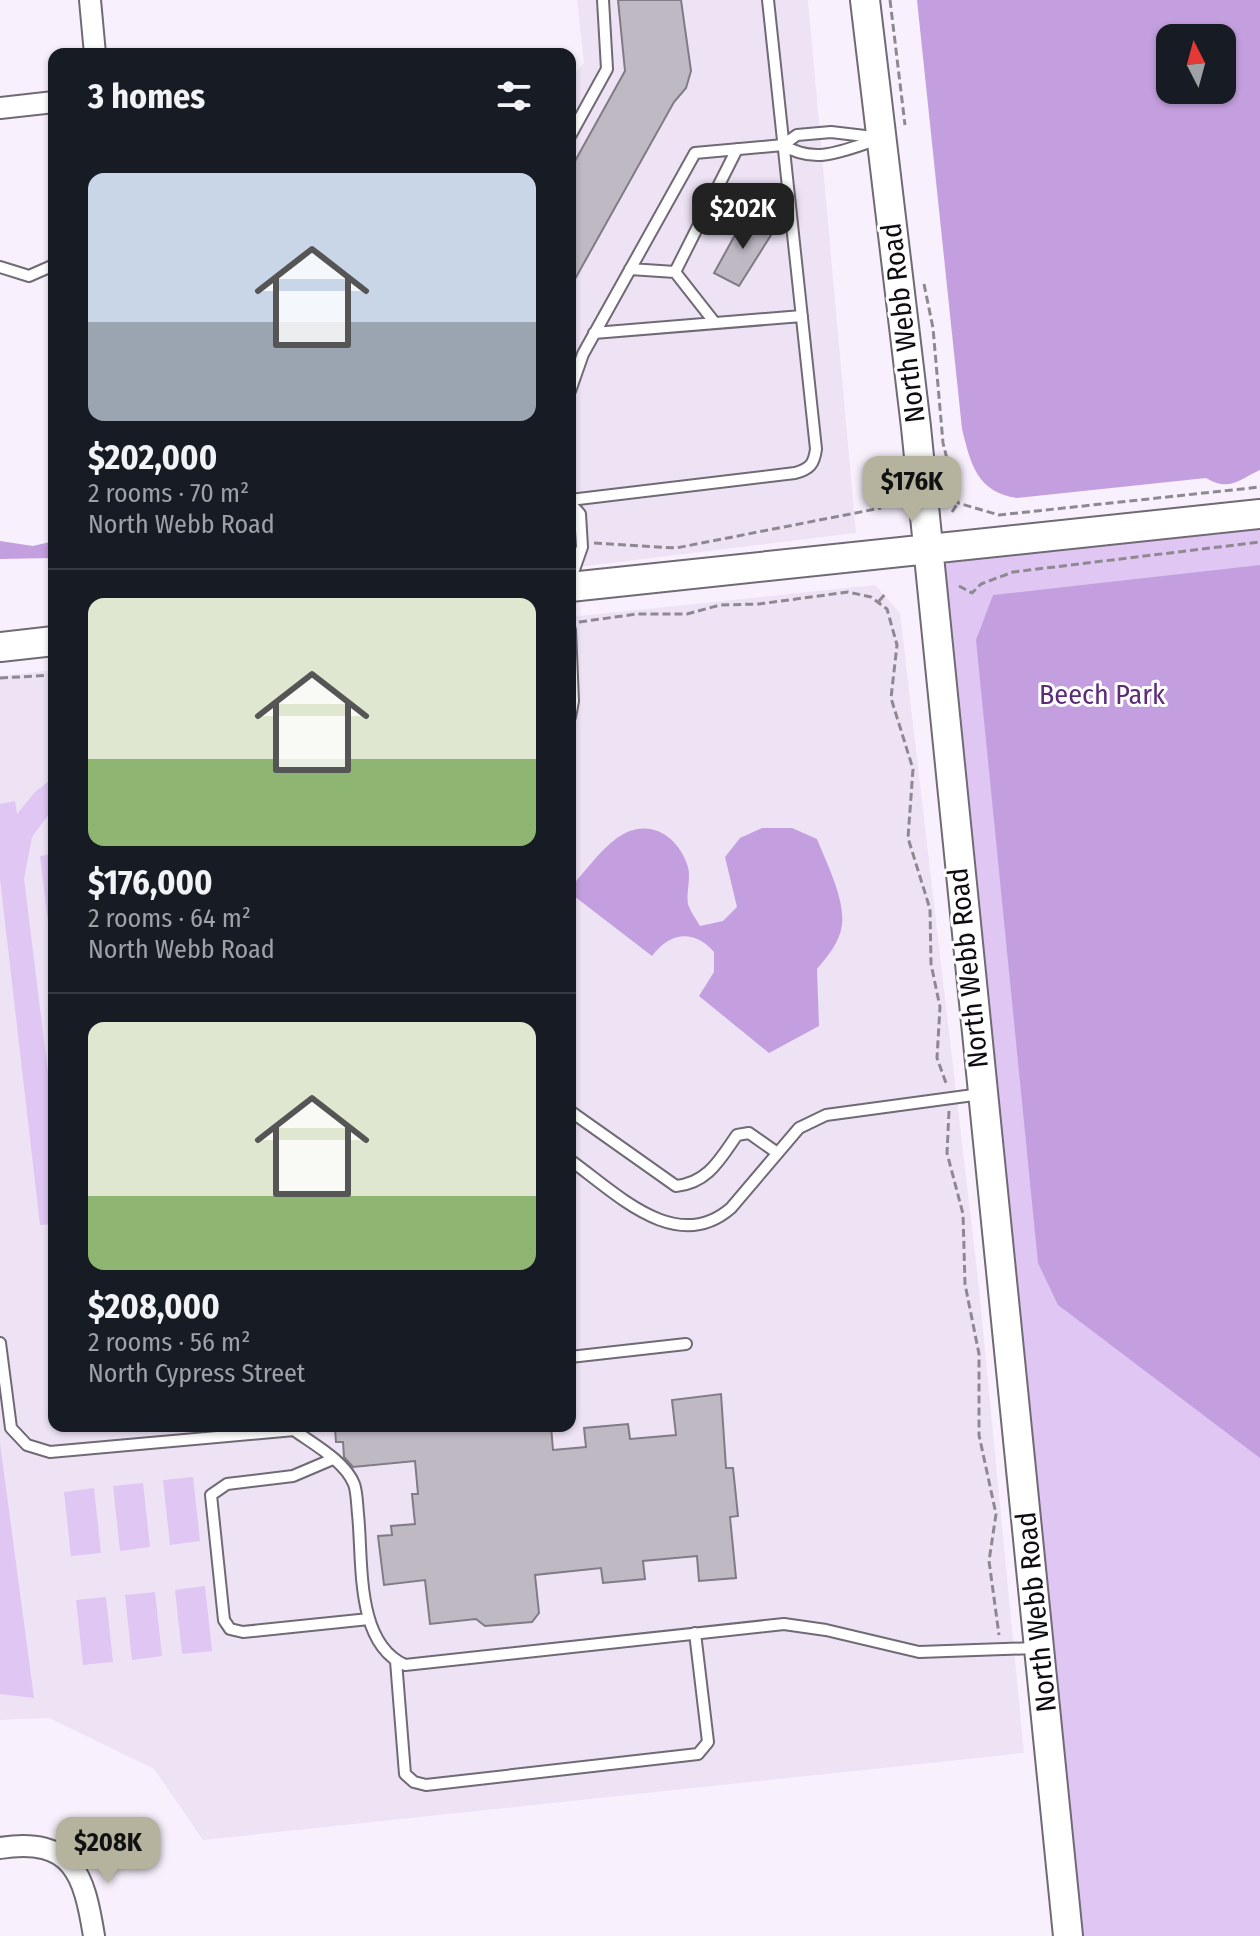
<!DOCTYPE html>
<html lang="en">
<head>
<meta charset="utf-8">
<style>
  :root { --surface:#171b24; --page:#242831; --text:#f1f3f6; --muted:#9ea1a6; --line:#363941; --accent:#b5b29d }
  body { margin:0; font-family:"Fira Sans Condensed",sans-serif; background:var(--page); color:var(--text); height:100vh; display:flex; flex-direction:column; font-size:30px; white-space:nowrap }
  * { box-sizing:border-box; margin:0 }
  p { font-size:26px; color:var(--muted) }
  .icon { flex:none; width:44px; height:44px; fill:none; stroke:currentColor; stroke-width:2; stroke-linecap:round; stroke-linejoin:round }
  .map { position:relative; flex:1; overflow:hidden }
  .sheet { position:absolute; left:48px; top:48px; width:528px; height:1384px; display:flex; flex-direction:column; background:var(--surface); border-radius:16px; box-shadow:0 2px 6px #0004 }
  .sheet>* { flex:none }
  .needle { width:52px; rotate:354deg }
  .controls { position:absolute; left:1156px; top:24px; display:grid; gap:16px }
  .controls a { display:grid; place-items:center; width:80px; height:80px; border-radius:16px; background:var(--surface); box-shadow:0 2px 6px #0004; font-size:40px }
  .price { position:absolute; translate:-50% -68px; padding:0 18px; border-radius:16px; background:var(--accent); color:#111; font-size:26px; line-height:52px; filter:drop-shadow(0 2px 4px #0008) }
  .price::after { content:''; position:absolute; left:50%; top:48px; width:24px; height:18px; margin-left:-12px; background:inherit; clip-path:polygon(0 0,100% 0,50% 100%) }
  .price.current { background:#222; color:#fff }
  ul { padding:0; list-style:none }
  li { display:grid; align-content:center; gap:16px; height:424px; padding:0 40px }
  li+li { border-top:2px solid var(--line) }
  li span { display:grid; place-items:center; height:248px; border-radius:16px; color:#555 }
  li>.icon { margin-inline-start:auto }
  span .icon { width:144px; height:144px; fill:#fffc; stroke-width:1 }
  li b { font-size:34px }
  h2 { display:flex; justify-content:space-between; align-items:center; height:96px; padding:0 40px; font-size:34px }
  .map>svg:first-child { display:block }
  .built { fill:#ede3f5 }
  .green { fill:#e0c6f3 }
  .water { fill:#c49fdf; fill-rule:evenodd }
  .building { fill:#bfb9c4; stroke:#807b85; stroke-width:2 }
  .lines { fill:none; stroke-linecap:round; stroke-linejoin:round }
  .lane-casing { stroke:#706a74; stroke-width:14 }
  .street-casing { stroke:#706a74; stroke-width:24 }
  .secondary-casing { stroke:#706a74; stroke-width:32 }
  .path { stroke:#8e8991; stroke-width:3; stroke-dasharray:8 4; stroke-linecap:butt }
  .lane { stroke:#fff; stroke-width:10 }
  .street { stroke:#fff; stroke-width:20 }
  .secondary { stroke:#fff; stroke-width:28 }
  .labels { text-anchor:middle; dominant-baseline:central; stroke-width:6; stroke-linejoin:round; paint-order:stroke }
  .street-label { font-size:28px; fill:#0e0c10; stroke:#fff }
  .park-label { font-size:28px; fill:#5c2c78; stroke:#fff }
</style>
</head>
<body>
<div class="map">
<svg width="1260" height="1936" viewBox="0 0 1260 1936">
  <rect width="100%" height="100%" fill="#f8f1fd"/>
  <!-- built -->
  <path class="built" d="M577 0H808L856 533 570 568V79L584 63Z
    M875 585 900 613 979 1288 1024 1753 203 1840 154 1769 49 1718 0 1720V676L54 670V1426H570V617Z"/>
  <!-- green -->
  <path class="green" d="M1260 514V1936H1072L927 549Z
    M54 777V807L32 837 24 879 54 1121V1224L40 1225 0 879V804L15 801 17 814 35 792Z
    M54 854V972L40 856Z
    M0 1443 34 1698 0 1694Z
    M193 1477 200 1541 170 1545 163 1480Z
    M143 1483 150 1547 120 1551 113 1486Z
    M94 1488 101 1553 71 1556 64 1492Z
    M205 1586 212 1651 182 1654 175 1590Z
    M155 1592 162 1656 132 1660 125 1595Z
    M106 1597 113 1662 83 1665 76 1600Z"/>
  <!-- water -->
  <path class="water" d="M917 0H1260V470C1238 480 1230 492 1206 478L1017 498C977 492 971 465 962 429ZM1222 38V90H1170V38Z
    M0 541 33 546 54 541V558L0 559Z
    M1260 565V1458L1058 1305 1038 1263 976 640 993 595Z
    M762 828H792L817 839C827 864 845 899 842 925 840 942 827 957 817 969L819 1026 769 1053 699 996 714 972V952C694 929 670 932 652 956L570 893V888C585 872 599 851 617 838 648 816 678 835 688 867 691 879 686 892 688 904 690 911 696 919 700 926L723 921 737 907 725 857 740 838Z"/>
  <!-- building -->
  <path class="building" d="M618 0H681L691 71 686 88 674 102 570 288V170L625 71Z
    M745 217 773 232 739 286 714 273Z
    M721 1394 726 1468H733L738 1516 730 1517 736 1578 699 1581 697 1556 643 1561 645 1579 603 1583 601 1568 535 1575 539 1613 532 1622 485 1626 476 1619 430 1624 425 1580 384 1585 378 1536 392 1535 391 1526 415 1524 412 1494H418L415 1461 353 1467 344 1457 343 1442H336L335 1429 343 1426H551L553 1450 586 1447 584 1428 628 1424 630 1439 676 1435 672 1400Z"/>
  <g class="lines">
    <defs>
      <path id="lane" d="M831 132 882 138C846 149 817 166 783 145L797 135Z
        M570 136 607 69 603 0
        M0 267 29 276 54 265
        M630 269 675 272 737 149
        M675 272 715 323
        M594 333 802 316
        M570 391 583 354 695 153 783 145
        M570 500 795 473C810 469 814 464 816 449L768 0
        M570 503 580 514 582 547 570 581
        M570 630 573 701 570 717
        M570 1111 676 1186C708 1183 720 1159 737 1135L749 1133 776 1152
        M570 1160C615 1192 676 1256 731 1208L799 1128 826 1115 981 1094
        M0 1343 11 1428 27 1445 50 1452 294 1430C313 1444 345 1461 354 1484 357 1492 357 1505 358 1514 363 1562 355 1643 405 1665L784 1624 826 1630 919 1652 1035 1648
        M570 1357 686 1344
        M333 1459 293 1476 227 1484 211 1495 224 1620 230 1629 243 1632 369 1619
        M396 1661 405 1774 414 1782 426 1785 698 1754 708 1742 695 1633"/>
      <path id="street" d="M90 0 95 54
        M0 108 54 102
        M0 1848C73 1837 84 1874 94 1936"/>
      <path id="secondary" d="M865 0 916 427 1068 1936
        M570 587 1260 514
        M0 647 54 641"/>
    </defs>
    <!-- lane casing -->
    <use href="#lane" class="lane-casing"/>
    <!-- street casing -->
    <use href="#street" class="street-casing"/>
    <!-- secondary casing -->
    <use href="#secondary" class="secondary-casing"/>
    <!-- path -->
    <path class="path" d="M890 0 905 125
      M924 284 933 328 943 443 958 503 999 515 1260 487
      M952 512 958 503
      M594 543 676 548 881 508
      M959 586 972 593 981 584 1013 572 1260 542
      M879 601 887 592
      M579 622 637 614H687L720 605 759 604 848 592 871 597 887 609 897 645 891 698 913 769 908 838 930 909 931 964 940 1007 937 1058 946 1083
      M0 678 54 675
      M949 1111 947 1153 963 1214 965 1284 979 1354V1435L996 1514 989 1561 999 1635"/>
    <!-- lane -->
    <use href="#lane" class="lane"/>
    <!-- street -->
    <use href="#street" class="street"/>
    <!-- secondary -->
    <use href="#secondary" class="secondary"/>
  </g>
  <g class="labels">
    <!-- street labels -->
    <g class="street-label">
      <text transform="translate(903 323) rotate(-97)">North Webb Road</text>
      <text transform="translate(968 968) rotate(-96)">North Webb Road</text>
      <text transform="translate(1036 1612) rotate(-96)">North Webb Road</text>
    </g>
    <!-- park labels -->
    <g class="park-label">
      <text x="1102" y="694">Beech Park</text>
    </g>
  </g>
</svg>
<div class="controls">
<a><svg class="needle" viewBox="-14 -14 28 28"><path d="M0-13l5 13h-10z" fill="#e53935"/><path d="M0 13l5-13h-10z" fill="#9ea1a6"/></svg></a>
</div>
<b class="price current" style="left:743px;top:251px">$202K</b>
<b class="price" style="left:912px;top:524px">$176K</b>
<b class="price" style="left:108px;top:1885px">$208K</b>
<section class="sheet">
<h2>3 homes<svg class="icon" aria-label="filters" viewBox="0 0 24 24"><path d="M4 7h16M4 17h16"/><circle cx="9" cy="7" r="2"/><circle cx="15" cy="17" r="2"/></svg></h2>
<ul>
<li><span style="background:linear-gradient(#c9d6e8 60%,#9aa5b1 0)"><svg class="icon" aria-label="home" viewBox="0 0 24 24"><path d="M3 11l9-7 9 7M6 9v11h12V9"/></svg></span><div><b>$202,000</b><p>2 rooms · 70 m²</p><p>North Webb Road</p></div></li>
<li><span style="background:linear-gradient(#dfe7d0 65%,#8fb573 0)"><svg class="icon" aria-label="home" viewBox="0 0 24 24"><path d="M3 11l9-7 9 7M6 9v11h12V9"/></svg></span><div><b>$176,000</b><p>2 rooms · 64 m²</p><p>North Webb Road</p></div></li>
<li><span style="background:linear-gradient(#dfe7d0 70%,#8fb573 0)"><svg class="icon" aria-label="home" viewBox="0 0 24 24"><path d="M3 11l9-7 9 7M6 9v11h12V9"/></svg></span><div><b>$208,000</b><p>2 rooms · 56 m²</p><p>North Cypress Street</p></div></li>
</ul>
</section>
</div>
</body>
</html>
